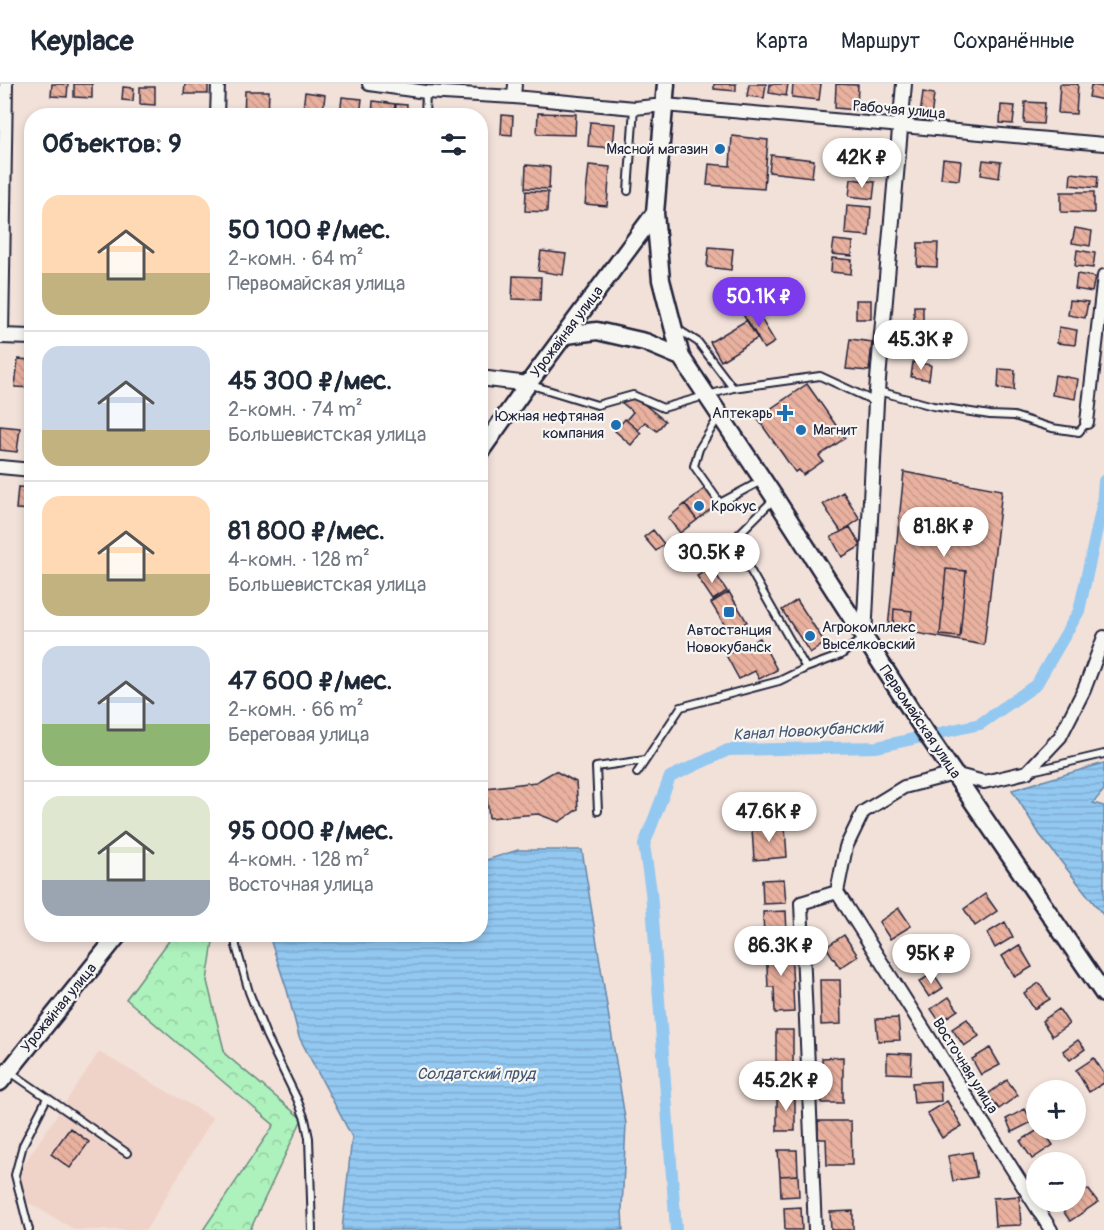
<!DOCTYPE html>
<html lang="ru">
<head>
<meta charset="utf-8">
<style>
  :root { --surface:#fff; --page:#f2f2f3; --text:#1f2937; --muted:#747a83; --line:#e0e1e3; --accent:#7c3aed }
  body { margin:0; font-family:Pangolin,sans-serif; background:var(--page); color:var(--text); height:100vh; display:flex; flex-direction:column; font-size:22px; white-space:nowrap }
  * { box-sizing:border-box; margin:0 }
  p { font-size:20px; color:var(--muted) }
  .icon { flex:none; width:33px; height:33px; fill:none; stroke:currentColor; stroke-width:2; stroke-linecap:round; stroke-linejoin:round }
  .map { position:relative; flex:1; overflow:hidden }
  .details { position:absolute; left:24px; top:24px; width:464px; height:834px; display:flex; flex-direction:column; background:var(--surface); border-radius:24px; box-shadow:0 3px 9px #0003 }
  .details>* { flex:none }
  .controls { position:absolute; left:1026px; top:996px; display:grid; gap:12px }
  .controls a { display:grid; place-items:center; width:60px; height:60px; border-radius:50%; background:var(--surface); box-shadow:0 3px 9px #0003; font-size:30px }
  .price { position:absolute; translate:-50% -51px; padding:0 14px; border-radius:21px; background:#fff; color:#222; font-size:20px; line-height:39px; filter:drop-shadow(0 2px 3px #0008) }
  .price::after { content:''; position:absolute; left:50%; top:36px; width:18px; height:14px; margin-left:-9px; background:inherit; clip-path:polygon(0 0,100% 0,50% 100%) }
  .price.active { background:var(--accent); color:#fff }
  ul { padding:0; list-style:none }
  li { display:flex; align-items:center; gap:18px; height:150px; padding:0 18px }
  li+li { border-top:2px solid var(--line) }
  li span { display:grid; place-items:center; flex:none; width:168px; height:120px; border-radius:18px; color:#555 }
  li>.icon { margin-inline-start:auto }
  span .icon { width:72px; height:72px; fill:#fffc; stroke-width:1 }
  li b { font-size:26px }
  h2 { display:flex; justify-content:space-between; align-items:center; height:72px; padding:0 18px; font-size:26px }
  header { display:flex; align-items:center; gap:36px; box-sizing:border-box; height:84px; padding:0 30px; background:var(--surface); border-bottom:2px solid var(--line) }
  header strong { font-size:28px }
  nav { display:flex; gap:33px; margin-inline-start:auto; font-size:21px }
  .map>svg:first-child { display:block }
  .built { fill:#efd3c8 }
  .forest { fill:url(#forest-crowns); stroke:#688a7c; stroke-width:1.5 }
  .water { fill:url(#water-rules); stroke:#6686a8; stroke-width:1.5 }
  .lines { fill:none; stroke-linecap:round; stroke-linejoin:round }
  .canal { stroke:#93c8f1; stroke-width:12 }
  .building { fill:url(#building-back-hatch); stroke:#22223b; stroke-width:1.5 }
  .service-casing { stroke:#22223b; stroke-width:10 }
  .minor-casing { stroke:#22223b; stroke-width:16 }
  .tertiary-casing { stroke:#22223b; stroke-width:18 }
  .secondary-casing { stroke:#22223b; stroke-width:21 }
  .service { stroke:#f6f6f2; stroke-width:6 }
  .minor { stroke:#f6f6f2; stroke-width:12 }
  .tertiary { stroke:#f6f6f2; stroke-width:14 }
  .secondary { stroke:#f6f6f2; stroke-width:16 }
  .poi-dot { fill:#1f6fb2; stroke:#f6f6f2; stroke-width:2 }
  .labels { text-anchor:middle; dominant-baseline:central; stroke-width:4.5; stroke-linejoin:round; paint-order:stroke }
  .street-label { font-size:15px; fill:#22223b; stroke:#f6f6f2 }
  .poi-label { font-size:15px; fill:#22223b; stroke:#f6f6f2; text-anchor:end }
  .water-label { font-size:16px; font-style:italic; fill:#445472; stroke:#f6f6f2 }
</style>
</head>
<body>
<header>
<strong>Keyplace</strong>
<nav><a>Карта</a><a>Маршрут</a><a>Сохранённые</a></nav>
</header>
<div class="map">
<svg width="1104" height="1146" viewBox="0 0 1104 1146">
  <defs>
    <pattern id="forest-crowns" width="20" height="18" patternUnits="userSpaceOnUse" patternTransform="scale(1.5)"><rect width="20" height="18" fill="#adf1bc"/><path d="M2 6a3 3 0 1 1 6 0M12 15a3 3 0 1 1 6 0" fill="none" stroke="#95cea2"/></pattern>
    <pattern id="water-rules" width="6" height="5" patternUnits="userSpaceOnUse" patternTransform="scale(1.5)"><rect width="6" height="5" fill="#93c8f1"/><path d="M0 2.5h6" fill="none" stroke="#7eacd0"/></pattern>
    <pattern id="building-back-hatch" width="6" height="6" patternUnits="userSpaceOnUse" patternTransform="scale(1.5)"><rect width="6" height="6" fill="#e9b19f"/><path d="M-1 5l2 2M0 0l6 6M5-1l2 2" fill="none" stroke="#c8988a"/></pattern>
  </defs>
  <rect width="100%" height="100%" fill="#f2e1d9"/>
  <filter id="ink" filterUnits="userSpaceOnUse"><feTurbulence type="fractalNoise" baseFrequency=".0167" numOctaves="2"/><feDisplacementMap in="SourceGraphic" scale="12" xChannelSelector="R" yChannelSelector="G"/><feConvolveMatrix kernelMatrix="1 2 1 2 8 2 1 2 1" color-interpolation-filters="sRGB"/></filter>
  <g filter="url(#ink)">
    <!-- built -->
    <path class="built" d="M99 968 213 1034 146 1146H75L24 1116 20 1086Z"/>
    <!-- forest -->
    <path class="forest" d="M174 850 214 851 207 897 225 970 302 1035 250 1146H203L274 1041 126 915Z"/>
    <!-- water -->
    <path class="water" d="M1104 679V706L1093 719 1104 722V832L1040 751 1012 706Z
      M518 766H582L626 1040 622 1125 623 1146H342L352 1053 299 953 287 906 270 855V851L480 850V778Z"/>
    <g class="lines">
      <!-- canal -->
      <path class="canal" d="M676 1146 651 807 644 761 670 693 728 666 877 663 980 640 1036 601 1079 527 1102 422 1104 397"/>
    </g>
    <!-- building -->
    <path class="building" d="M52 0H68L67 13 51 12Z
      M74 0H92V14L74 13Z
      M185 0H208V10H184Z
      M714 0H736V7L714 5Z
      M749 0H766L764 14 747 12Z
      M770 0H788L786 12 769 9Z
      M793 0H821L819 16 792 13Z
      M836 0 858 1 857 26 835 24Z
      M1060 0H1078L1076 30 1058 29Z
      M1091 1 1104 3V16L1089 13Z
      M123 3 134 4 133 17 122 16Z
      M140 3H155V21L140 20Z
      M245 7H269L268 32H244Z
      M305 8 325 11 323 28 303 25Z
      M923 8 934 10 931 34 920 32Z
      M342 13 362 15 360 32H340Z
      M373 17 395 20 394 32H372Z
      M1025 18 1045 19 1043 40 1024 39Z
      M396 20 407 21 406 32H395Z
      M1001 21 1015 22 1013 40 1000 39Z
      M538 29 576 30 575 51 537 50Z
      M502 31 513 32 512 51 501 50Z
      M590 38 615 40 613 64 588 62Z
      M732 52 768 56 764 105 707 101 709 80 730 82Z
      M771 71 814 76 812 93 769 88Z
      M943 75 961 77 959 96 941 94Z
      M983 76 1001 78 999 94 981 91Z
      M526 81 550 83 549 105 525 104Z
      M589 81 610 83 607 122 585 120Z
      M1071 89 1098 92 1097 104 1070 101Z
      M851 95 875 98 873 115 849 112Z
      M526 107 548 108 547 128 525 127Z
      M1061 108H1094V129L1061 128Z
      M847 121 871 123 869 152 845 150Z
      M1075 144 1092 147 1090 162 1072 159Z
      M834 156 853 158 852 172 832 170Z
      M918 159H938L937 183 917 182Z
      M709 163 733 165 731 186 707 183Z
      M1077 166 1095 169 1093 184 1075 182Z
      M541 167 566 170 563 191 538 187Z
      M832 174 852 176 851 190 831 188Z
      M1077 190 1095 193 1092 208 1075 205Z
      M513 192 541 193 540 216 512 215Z
      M856 216H871V235H856Z
      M1070 216 1088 218 1085 234 1068 231Z
      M914 222H923V241H914Z
      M754 223 775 258 764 265 742 229Z
      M747 236 758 254 721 277 710 258Z
      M1059 243 1077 246 1075 261 1057 259Z
      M850 255 872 258 869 287 846 285Z
      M18 275 32 276V304L15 303Z
      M913 278 931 281 929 296 911 293Z
      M999 285 1015 286 1014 306 998 304Z
      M1055 291 1078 295 1075 315 1052 311Z
      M807 300 845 354 819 372 823 377 803 391 799 386 795 388 757 334Z
      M629 308 665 337 657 347 645 338 638 346 626 336 633 328 621 318Z
      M625 335 641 349 631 361 615 347Z
      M0 342 20 344 17 368 0 366Z
      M904 388 1002 406 984 561 888 544Z
      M708 402 721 417 697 436 685 420Z
      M18 403 32 404V426L16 425Z
      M843 408 860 435 841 448 823 420Z
      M685 420 697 436 680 449 668 434Z
      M850 443 861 462 842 473 831 453Z
      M653 446 664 460 656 467 644 453Z
      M711 483 727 507 713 516 697 492Z
      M946 485 966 487 960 553 940 551Z
      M729 508 747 538 729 548 711 519Z
      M797 516 825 559 810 569 782 526Z
      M894 525 912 527 910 545 893 544Z
      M760 554 777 586 759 595 755 587 739 595 726 571Z
      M555 687 576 698 578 725 559 738 538 730 489 734 486 704 536 698Z
      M785 743 787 773 754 776 752 745Z
      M784 795 786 819 763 820 762 796Z
      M985 810 997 827 975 842 964 825Z
      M899 824 911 842 890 855 879 838Z
      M786 827 787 851 764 852 763 828Z
      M1005 838 1013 853 995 864 987 849Z
      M844 851 858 872 840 884 826 863Z
      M915 857 927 873 909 886 897 870Z
      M1019 861 1032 883 1015 893 1002 872Z
      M791 862 794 928 775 929 774 903H768L766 863Z
      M933 889 943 904 929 913 919 898Z
      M820 896H840L841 940 821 941Z
      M1039 899 1050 915 1034 925 1024 909Z
      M949 913 958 926 940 938 931 925Z
      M1059 925 1069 940 1052 952 1042 937Z
      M898 934 900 956 878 957 876 935Z
      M967 935 979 952 964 962 952 945Z
      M776 946H793V983H776Z
      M1078 956 1085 965 1070 976 1063 967Z
      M990 964 1000 981 981 991 972 975Z
      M887 969 912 970 911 990 887 989Z
      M843 973V1019H822V974Z
      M1094 974 1104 990V999L1089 1008 1076 986Z
      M1007 996 1018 1011 999 1025 988 1010Z
      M940 997 941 1017 914 1019 912 999Z
      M777 1009H795V1047H777Z
      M947 1017 962 1042 942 1054 927 1029Z
      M1025 1025 1032 1038 1012 1048 1006 1035Z
      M818 1037H851L852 1081H827L826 1055H818Z
      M70 1044 89 1058 70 1084 51 1070Z
      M1038 1046H1043L1053 1061 1032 1075 1020 1057Z
      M778 1066H797L798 1091 780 1092Z
      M972 1068 977 1093 953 1097 948 1072Z
      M798 1091 799 1112 781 1113 780 1092Z
      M1088 1105 1098 1118 1070 1137 1061 1124 1070 1118H1076V1114Z
      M1019 1112 1021 1141 995 1142 993 1114Z
      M801 1123 802 1146H785L784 1124Z
      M853 1127V1146H831L830 1128Z"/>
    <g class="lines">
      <defs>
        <path id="service" d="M425 32 426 8
          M628 107 634 24
          M679 246 698 258 733 304
          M528 300 597 321 633 311 663 324 733 304 820 292 876 318
          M878 307 933 322 990 331 1014 332 1052 344 1079 348 1087 338
          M718 334 699 365 694 382 720 419 761 397
          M774 415 733 456 806 584 841 571 864 553
          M1032 687 1104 670
          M637 689 681 623 779 597 806 584
          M598 727 596 683 645 676
          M235 850 236 862 249 908 266 951 297 1015 305 1035 309 1054 312 1146
          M9 987 127 1069
          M29 1146 15 1091 23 1061 47 1014"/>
        <path id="minor" d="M369 0 426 8 514 13 634 24 665 21 1104 60
          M514 13 515 0
          M217 32 218 0
          M2 252 6 0
          M1087 338 1104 192
          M0 383 32 386
          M815 1146 801 819 837 808
          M1051 1146 837 808 846 763 863 728 904 703 954 690 984 698 1027 688 1060 653 1084 606 1104 553"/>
        <path id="tertiary" d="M0 252 32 253
          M480 294 528 300
          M864 553 876 318 904 0"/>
        <path id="secondary" d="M666 0 655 129 661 196 681 273 775 414 918 637 1104 910
          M566 251 597 247 645 258 681 273
          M480 368 528 300 655 129
          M0 998 119 850"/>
      </defs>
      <!-- service casing -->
      <use href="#service" class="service-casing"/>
      <!-- minor casing -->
      <use href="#minor" class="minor-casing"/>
      <!-- tertiary casing -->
      <use href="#tertiary" class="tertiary-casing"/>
      <!-- secondary casing -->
      <use href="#secondary" class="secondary-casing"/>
      <!-- service -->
      <use href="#service" class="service"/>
      <!-- minor -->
      <use href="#minor" class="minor"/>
      <!-- tertiary -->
      <use href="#tertiary" class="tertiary"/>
      <!-- secondary -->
      <use href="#secondary" class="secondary"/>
    </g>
  </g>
  <!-- markers -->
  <g class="poi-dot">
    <circle cx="720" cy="65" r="6"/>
    <path d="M782 320h6v6h6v6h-6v6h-6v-6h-6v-6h6z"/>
    <circle cx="616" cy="341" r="6"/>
    <circle cx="801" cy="346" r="6"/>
    <circle cx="699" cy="422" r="6"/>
    <rect x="723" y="522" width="12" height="12" rx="3"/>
    <circle cx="810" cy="552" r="6"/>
  </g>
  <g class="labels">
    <!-- street labels -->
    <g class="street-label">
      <text transform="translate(899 26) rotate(5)">Рабочая улица</text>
      <text transform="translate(567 248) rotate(-53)">Урожайная улица</text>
      <text transform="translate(920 638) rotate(56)">Первомайская улица</text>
      <text transform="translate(59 924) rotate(-51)">Урожайная улица</text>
      <text transform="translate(965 982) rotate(58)">Восточная улица</text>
    </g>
    <!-- poi labels -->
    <g class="poi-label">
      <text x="708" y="65">Мясной магазин</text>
      <text x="773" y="329">Аптекарь</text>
      <text x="604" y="332">Южная нефтяная<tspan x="604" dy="17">компания</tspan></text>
      <text x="813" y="346" text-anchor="start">Магнит</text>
      <text x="711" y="422" text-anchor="start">Крокус</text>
      <text x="822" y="543" text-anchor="start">Агрокомплекс<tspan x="822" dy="17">Выселковский</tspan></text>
      <text x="729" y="546" text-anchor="middle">Автостанция<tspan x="729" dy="17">Новокубанск</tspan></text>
    </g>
    <!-- water labels -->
    <g class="water-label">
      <text transform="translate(808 647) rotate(-3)">Канал Новокубанский</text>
      <text x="476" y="990">Солдатский пруд</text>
    </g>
  </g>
</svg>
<div class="controls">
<a>+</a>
<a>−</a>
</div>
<b class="price" style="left:862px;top:105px">42K ₽</b>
<b class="price active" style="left:759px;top:244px">50.1K ₽</b>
<b class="price" style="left:921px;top:287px">45.3K ₽</b>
<b class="price" style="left:944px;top:474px">81.8K ₽</b>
<b class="price" style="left:712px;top:500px">30.5K ₽</b>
<b class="price" style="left:769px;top:759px">47.6K ₽</b>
<b class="price" style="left:781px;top:893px">86.3K ₽</b>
<b class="price" style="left:931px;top:901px">95K ₽</b>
<b class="price" style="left:786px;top:1028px">45.2K ₽</b>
<section class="details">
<h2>Объектов: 9<svg class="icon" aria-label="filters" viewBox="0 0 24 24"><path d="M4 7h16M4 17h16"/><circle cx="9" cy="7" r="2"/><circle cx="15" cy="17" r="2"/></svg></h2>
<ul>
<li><span style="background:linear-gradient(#ffd9b3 65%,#c2b280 0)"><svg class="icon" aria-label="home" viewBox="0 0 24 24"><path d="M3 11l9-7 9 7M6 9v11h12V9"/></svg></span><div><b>50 100 ₽/мес.</b><p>2-комн. · 64 m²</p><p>Первомайская улица</p></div></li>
<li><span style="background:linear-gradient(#c9d6e8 70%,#c2b280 0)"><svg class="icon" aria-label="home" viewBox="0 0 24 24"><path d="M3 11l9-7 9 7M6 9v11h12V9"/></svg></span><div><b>45 300 ₽/мес.</b><p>2-комн. · 74 m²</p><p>Большевистская улица</p></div></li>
<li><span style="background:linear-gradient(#ffd9b3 65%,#c2b280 0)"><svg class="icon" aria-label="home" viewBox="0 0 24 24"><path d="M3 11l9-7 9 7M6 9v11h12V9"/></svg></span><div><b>81 800 ₽/мес.</b><p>4-комн. · 128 m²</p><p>Большевистская улица</p></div></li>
<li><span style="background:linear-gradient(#c9d6e8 65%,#8fb573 0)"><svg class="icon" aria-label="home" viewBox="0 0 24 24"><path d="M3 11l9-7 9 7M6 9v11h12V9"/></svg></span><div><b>47 600 ₽/мес.</b><p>2-комн. · 66 m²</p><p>Береговая улица</p></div></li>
<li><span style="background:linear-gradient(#dfe7d0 70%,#9aa5b1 0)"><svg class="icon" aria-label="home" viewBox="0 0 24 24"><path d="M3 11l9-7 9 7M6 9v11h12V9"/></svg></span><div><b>95 000 ₽/мес.</b><p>4-комн. · 128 m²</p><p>Восточная улица</p></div></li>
</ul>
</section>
</div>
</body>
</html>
